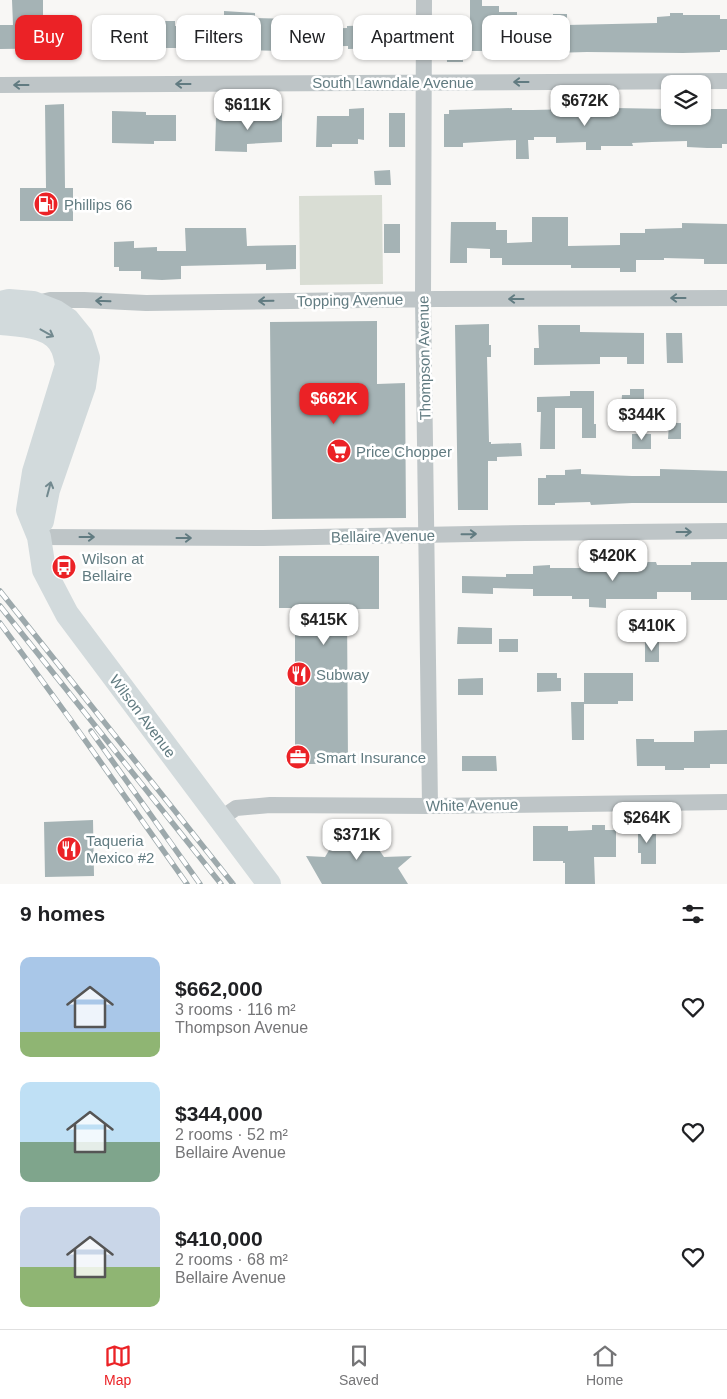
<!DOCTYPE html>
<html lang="en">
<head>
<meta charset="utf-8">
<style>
  :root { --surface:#fff; --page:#f6f6f6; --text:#202124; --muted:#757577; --line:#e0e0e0; --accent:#eb2226 }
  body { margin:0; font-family:Arial,sans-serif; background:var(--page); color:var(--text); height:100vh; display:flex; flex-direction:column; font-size:19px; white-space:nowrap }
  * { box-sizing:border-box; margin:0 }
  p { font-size:16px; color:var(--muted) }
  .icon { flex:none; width:28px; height:28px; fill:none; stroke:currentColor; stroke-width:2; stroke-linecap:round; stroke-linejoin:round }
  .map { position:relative; height:884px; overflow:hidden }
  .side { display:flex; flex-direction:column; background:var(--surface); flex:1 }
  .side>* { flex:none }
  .hud { position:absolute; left:15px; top:15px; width:698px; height:45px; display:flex; gap:10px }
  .controls { position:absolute; left:661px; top:75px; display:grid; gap:10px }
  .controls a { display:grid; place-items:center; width:50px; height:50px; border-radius:10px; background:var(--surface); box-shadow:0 1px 4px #0004; font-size:25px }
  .price { position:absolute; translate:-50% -42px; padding:0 11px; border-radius:10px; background:#fff; color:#222; font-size:16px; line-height:32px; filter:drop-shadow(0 1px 2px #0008) }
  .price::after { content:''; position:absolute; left:50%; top:30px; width:15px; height:11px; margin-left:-8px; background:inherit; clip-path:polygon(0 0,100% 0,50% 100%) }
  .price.current { background:var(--accent); color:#fff }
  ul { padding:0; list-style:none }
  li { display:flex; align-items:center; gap:15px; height:125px; padding:0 20px }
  li span { display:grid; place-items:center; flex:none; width:140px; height:100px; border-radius:10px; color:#555 }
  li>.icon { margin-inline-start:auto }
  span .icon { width:60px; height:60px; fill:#fffc; stroke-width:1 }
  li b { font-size:21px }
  h2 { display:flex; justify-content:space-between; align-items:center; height:60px; padding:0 20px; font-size:21px }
  .pill { padding:0 18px; border-radius:10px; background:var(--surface); box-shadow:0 1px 4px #0004; font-size:18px; line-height:45px }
  .pill.current { background:var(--accent); color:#fff }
  .tab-bar { display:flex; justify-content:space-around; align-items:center; height:70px; border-top:1px solid var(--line); background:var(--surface); font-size:14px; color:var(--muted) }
  .tab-bar a { display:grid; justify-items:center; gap:2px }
  .tab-bar .current { color:var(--accent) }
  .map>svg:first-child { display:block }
  .green { fill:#d9ddd4 }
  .building { fill:#a5b3b5 }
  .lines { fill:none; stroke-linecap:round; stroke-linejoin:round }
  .minor { stroke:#bec5c7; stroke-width:16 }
  .secondary { stroke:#d2dadc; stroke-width:24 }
  .rail-casing { stroke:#9da9ac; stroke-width:5.5 }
  .rail { stroke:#fff; stroke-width:4; stroke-dasharray:11; stroke-linecap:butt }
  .oneway { stroke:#617b81 }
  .oneway2 { stroke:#72898f }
  .labels { text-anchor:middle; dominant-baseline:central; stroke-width:5; stroke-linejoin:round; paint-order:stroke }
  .street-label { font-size:15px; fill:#617b81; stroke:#fff }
  .poi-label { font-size:15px; fill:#617b81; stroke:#fff; text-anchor:start }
</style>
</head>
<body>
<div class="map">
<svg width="727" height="884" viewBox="0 0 727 884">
  <rect width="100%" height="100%" fill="#f8f7f5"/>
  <!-- green -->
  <path class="green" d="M382 195 383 284 300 285 299 196Z"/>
  <!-- building -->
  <path class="building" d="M12 0H43V25H73V48L0 49V25H13Z
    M470 0H482V6H499V12H517V17H553V14H567V25L657 23V17L670 16V13H683V15H720V19H727V50H720V52L683 53 587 52 517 54H503V51H463V62H447L446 23H470Z
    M224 11 255 13V18L293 19V15H311V29L347 28V26L377 25V18H400V46H394V48L348 49V46L281 47V51L244 50V52H224V48H144V27H161V21H175V26L205 25V16H224Z
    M64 104 65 188H73V221H20V188H46L45 105Z
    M364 108V140L358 139V144H332V147H316L317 116H349V109Z
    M512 108V110H533L615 108 670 109V116H707V109H727V144H722V148H707L687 147V141L652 142 632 143 633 146H601V150H586V142L556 143V137H534V140H528L529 159H516V140L463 143V147H444V114H449V110Z
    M112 111 146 112V115H176V141H154V144L112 143Z
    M234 111 282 113V142L247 144V152L215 151 216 118H234Z
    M389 113H405V147H389Z
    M390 170 391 185H375L374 171Z
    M532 217H568V246L620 245V233H645V229L682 228V223L727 224V264H704V259L664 258V260H636V272H620V268H571V265H502V258H490V249L467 248V263H450L451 222H496V230H507V243L532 242Z
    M384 224H400V253H384Z
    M185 228H246L247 246 296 245V269L266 270V264L181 266V279L162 280 141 279V271H119V267H114V242L134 241V248L157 247V251H186Z
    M377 321V384L405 383 406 518 272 519 270 322Z
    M489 324V345H491V357H487L489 442H491V444L521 443 522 456 497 457V461H488V510H458L455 325Z
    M538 325H580V332L644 333V364H627V357H600V364L534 365V348H539Z
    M666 333H682L683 363H667Z
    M630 389H644V409H621L622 395H630Z
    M570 391H594V424H596V438H582V408H555V449H540L541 412H537V397L570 396Z
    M669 423H681V439H668Z
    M632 434H651V449H632Z
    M581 469V474L632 476H660V469L727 471V503H632L591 505 590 502 555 503V505H538V478H546V475H565V470Z
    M279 556H379V609H347L348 764H295V608H279Z
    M611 562H656L657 565H691V562H727V600H691V592H657V599H606V608L589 607V599H572V596H533V589L493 588V594L462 593V576L506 577V574H533V566L550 565V568H611Z
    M458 627 492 628V644H457Z
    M499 639H518V652H499Z
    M645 642H659V662H645Z
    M537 673H557V678H561V691L537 692Z
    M584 673H633V701H618V704H584Z
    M483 678V695H458V679Z
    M571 702H584V740H572Z
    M727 730V764H710V768H684V770H665V766H637L636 739H654V742H694V731Z
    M462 756H496L497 771H462Z
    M93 820 94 876 45 877 44 822Z
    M344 825H362L384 857 412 856 398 868 408 884H322L306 856 325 857Z
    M592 825H605V830H616V857H594L595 884H565V863H563V861H533V826H568V831L592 830Z
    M638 826H656V864H641V853H638Z"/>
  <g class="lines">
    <!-- minor -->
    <path class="minor" d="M424 0 423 299 430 806
      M0 85 727 81
      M37 303 50 300H84L146 303 437 299 727 298
      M39 537 263 538 526 533 727 531
      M220 819 236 808 270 805 430 806 727 802"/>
    <!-- secondary -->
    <path class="secondary" d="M0 303 9 301 33 303 56 312 68 320 81 336 88 358 84 386 48 490 42 521
      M0 323C21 325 54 325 63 349 65 354 66 359 67 365L34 472 28 510 39 537 44 570 67 614 269 884"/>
    <defs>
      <path id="rail" d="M0 591 233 884
        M0 606 221 884
        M0 623 70 719 187 884
        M91 731 200 884"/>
    </defs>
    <!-- rail casing -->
    <use href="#rail" class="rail-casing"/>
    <!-- rail -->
    <use href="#rail" class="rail"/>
  </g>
  <!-- one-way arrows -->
  <defs><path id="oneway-shaft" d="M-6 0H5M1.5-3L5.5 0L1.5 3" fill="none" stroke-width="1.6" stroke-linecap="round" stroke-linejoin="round" transform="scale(1.25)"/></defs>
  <g class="oneway">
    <use href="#oneway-shaft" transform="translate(521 82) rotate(180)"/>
    <use href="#oneway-shaft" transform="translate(183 84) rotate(180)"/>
    <use href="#oneway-shaft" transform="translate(21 85) rotate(180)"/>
    <use href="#oneway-shaft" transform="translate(678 298) rotate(180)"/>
    <use href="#oneway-shaft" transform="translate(516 299) rotate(180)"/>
    <use href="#oneway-shaft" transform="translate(103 301) rotate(-178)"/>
    <use href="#oneway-shaft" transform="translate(266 301) rotate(179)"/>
    <use href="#oneway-shaft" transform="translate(684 532)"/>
    <use href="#oneway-shaft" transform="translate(469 534) rotate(-1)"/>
    <use href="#oneway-shaft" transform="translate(87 537)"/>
    <use href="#oneway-shaft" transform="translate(184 538)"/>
  </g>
  <g class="oneway2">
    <use href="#oneway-shaft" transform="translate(47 333) rotate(29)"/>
    <use href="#oneway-shaft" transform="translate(49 489) rotate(-75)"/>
  </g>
  <!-- icons -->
  <defs>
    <symbol id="fuel-disc" viewBox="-11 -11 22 22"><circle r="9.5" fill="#eb2226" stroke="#fff"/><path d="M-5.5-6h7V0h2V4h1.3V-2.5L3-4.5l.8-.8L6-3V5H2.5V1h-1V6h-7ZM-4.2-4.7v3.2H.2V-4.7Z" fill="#fff"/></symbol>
    <symbol id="supermarket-disc" viewBox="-11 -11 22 22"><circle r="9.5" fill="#eb2226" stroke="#fff"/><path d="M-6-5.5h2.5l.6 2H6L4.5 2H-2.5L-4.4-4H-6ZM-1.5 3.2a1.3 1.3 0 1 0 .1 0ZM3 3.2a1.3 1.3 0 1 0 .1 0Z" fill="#fff"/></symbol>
    <symbol id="bus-disc" viewBox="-11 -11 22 22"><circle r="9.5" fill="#eb2226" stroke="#fff"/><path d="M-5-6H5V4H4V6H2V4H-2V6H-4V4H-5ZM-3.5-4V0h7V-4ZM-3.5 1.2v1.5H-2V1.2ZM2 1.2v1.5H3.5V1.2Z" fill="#fff"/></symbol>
    <symbol id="restaurant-disc" viewBox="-11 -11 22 22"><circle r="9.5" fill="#eb2226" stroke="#fff"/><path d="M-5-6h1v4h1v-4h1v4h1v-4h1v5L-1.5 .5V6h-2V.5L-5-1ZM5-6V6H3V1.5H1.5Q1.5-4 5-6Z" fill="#fff"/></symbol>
    <symbol id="office-disc" viewBox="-11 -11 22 22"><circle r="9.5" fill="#eb2226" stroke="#fff"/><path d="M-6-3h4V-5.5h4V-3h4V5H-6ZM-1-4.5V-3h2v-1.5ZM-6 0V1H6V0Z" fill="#fff"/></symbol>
  </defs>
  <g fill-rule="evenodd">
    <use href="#fuel-disc" x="32" y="190" width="28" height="28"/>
    <use href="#supermarket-disc" x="325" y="437" width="28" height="28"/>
    <use href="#bus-disc" x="50" y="553" width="28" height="28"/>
    <use href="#restaurant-disc" x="285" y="660" width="28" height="28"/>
    <use href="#office-disc" x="284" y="743" width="28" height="28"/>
    <use href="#restaurant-disc" x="55" y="835" width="28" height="28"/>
  </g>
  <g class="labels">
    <!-- street labels -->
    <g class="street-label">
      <text x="393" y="82">South Lawndale Avenue</text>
      <text transform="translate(350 300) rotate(-1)">Topping Avenue</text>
      <text transform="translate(424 358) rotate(-91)">Thompson Avenue</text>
      <text transform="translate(383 536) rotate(-1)">Bellaire Avenue</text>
      <text transform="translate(143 716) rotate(53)">Wilson Avenue</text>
      <text transform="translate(472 805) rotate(-1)">White Avenue</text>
    </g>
    <!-- poi labels -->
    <g class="poi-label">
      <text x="64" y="204">Phillips 66</text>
      <text x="356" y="451">Price Chopper</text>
      <text x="82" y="558">Wilson at<tspan x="82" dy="17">Bellaire</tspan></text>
      <text x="316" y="674">Subway</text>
      <text x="316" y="757">Smart Insurance</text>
      <text x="86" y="840">Taqueria<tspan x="86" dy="17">Mexico #2</tspan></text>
    </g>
  </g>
</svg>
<div class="controls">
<a><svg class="icon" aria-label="layers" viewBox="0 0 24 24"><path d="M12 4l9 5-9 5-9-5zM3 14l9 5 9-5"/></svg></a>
</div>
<b class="price" style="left:585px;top:127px">$672K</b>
<b class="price" style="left:248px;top:131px">$611K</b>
<b class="price current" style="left:334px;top:425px">$662K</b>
<b class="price" style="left:642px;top:441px">$344K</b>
<b class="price" style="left:613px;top:582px">$420K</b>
<b class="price" style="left:324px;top:646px">$415K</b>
<b class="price" style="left:652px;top:652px">$410K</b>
<b class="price" style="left:647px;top:844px">$264K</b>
<b class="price" style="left:357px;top:861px">$371K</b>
<div class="hud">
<a class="pill current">Buy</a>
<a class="pill">Rent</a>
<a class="pill">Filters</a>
<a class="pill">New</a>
<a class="pill">Apartment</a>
<a class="pill">House</a>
</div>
</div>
<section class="side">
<h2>9 homes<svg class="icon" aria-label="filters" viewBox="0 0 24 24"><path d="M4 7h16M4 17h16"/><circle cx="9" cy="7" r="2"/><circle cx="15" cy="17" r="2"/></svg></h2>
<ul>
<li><span style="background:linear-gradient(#a9c7e8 75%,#8fb573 0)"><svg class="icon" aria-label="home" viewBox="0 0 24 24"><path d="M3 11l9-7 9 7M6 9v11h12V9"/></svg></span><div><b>$662,000</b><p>3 rooms · 116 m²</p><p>Thompson Avenue</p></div><svg class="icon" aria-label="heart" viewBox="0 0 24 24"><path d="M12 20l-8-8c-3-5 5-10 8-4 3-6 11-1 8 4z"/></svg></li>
<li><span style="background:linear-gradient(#bfe0f5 60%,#7fa58c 0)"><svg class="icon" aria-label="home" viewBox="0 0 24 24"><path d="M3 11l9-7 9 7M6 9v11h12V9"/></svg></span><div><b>$344,000</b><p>2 rooms · 52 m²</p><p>Bellaire Avenue</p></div><svg class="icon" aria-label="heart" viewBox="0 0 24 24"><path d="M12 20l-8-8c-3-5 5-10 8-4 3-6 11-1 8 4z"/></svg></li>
<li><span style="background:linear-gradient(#c9d6e8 60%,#8fb573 0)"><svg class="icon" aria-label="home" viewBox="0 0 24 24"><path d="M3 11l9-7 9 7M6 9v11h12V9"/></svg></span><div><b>$410,000</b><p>2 rooms · 68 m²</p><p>Bellaire Avenue</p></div><svg class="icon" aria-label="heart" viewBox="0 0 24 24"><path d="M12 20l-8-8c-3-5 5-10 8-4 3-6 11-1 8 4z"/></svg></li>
</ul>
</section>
<nav class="tab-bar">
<a class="current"><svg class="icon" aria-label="map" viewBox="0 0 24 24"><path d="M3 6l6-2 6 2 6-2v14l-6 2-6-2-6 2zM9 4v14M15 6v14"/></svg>Map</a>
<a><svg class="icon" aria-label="saved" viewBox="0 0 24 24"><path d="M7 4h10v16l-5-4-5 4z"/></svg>Saved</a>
<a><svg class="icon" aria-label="home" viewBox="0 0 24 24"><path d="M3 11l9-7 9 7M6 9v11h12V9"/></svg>Home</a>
</nav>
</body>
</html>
